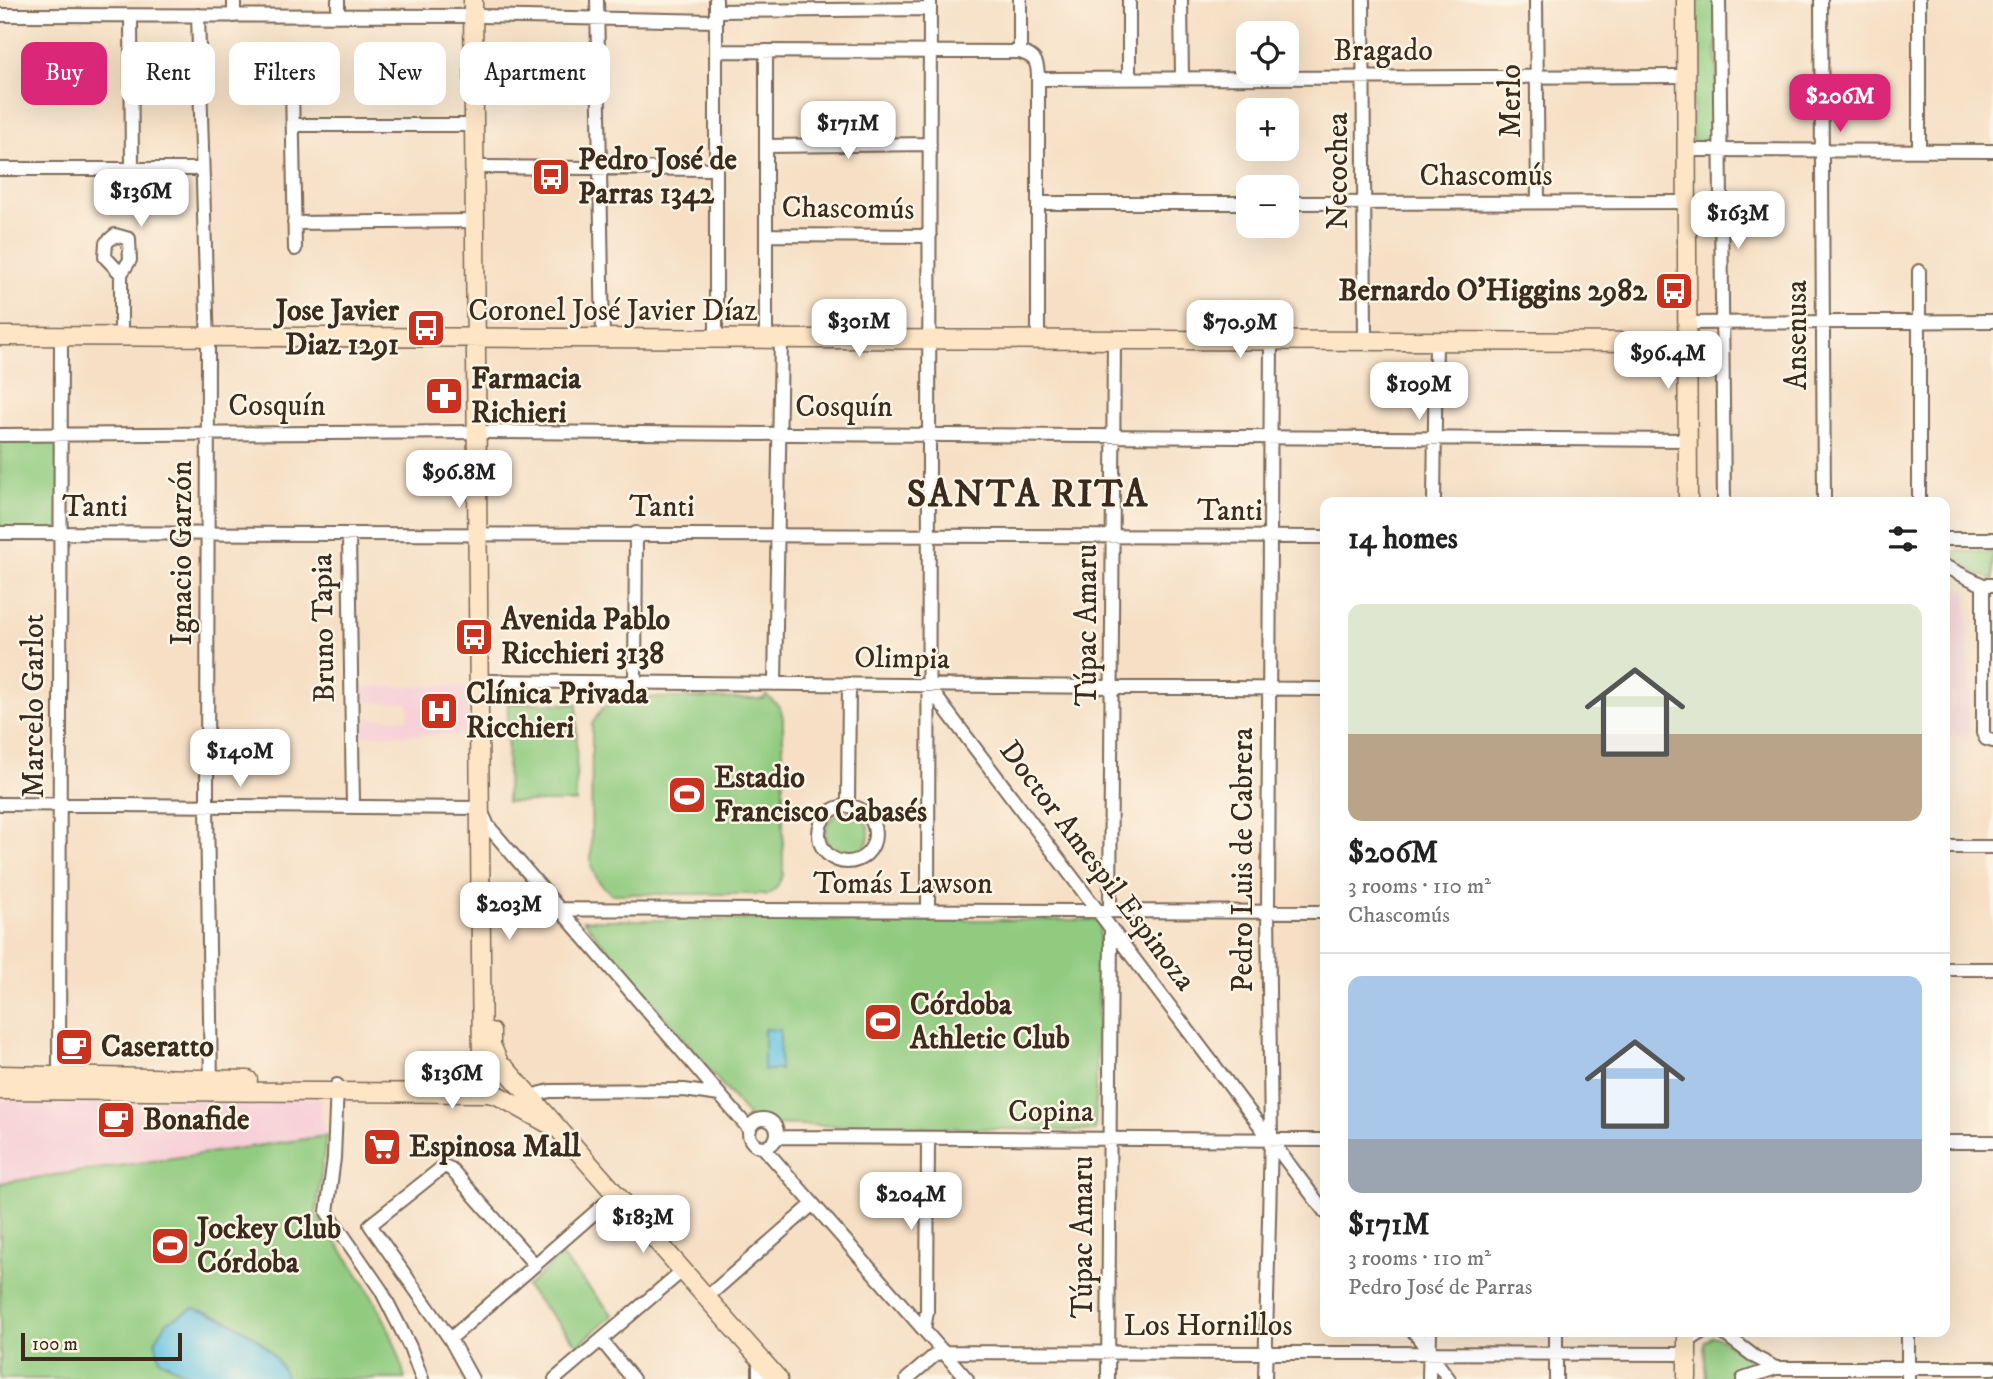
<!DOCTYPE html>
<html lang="en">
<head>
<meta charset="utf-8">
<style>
  :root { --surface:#fff; --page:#f6f6f6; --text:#222; --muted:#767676; --line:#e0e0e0; --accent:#db2777 }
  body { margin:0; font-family:"IM FELL DW Pica",serif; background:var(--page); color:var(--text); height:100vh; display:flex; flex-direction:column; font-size:26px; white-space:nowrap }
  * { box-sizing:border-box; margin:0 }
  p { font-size:23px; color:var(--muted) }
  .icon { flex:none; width:38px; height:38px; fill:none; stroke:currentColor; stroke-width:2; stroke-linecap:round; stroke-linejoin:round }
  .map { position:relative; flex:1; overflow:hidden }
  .side { position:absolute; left:1320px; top:497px; width:630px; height:840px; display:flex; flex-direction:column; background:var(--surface); border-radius:14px; box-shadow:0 7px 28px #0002 }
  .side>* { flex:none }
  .hud { position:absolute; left:21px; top:42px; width:665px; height:63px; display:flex; gap:14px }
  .tools { position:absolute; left:1236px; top:21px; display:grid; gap:14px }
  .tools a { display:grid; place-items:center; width:63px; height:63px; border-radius:14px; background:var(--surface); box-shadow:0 7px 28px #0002; font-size:35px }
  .scale { position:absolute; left:21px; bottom:18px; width:161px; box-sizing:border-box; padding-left:7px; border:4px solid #3b2a1e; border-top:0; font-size:19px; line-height:24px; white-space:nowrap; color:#3b2a1e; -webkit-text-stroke:5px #fcf5e5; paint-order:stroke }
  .price { position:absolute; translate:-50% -60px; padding:0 16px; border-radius:14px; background:#fff; color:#222; font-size:23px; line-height:46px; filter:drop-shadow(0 2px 4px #0008) }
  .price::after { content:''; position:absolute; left:50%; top:42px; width:21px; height:16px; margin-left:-10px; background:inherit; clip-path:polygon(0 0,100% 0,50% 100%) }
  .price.selected { background:var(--accent); color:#fff }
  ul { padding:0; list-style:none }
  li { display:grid; align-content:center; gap:14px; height:371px; padding:0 28px }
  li+li { border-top:2px solid var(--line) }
  li span { display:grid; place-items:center; height:217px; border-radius:14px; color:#555 }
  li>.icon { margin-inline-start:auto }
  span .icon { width:126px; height:126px; fill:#fffc; stroke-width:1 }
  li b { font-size:30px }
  h2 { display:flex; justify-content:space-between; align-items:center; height:84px; padding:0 28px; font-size:30px }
  .chip { padding:0 24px; border-radius:14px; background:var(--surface); box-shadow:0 7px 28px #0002; font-size:24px; line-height:63px }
  .chip.selected { background:var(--accent); color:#fff }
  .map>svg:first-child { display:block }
  .built { fill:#f6cfd7 }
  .green { fill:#91cb80; stroke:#667a4f; stroke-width:2 }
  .water { fill:#64c2e2; stroke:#507680; stroke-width:2 }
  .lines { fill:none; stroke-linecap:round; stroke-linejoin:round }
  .minor-casing { stroke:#7c6958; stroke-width:16 }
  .secondary-casing { stroke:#7c6958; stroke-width:21 }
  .minor { stroke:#fff; stroke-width:12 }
  .secondary { stroke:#fde5c5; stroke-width:18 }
  .labels { text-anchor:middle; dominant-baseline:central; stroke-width:5; stroke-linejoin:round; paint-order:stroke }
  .street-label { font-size:30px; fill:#3b2a1e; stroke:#fcf5e5 }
  .poi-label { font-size:30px; font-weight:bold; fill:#3b2a1e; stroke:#fcf5e5; text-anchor:start }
  .district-label { font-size:37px; font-weight:bold; letter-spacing:2px; fill:#3b2a1e; stroke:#fcf5e5 }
</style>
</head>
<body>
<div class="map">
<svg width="1993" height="1379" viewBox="0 0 1993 1379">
  <rect width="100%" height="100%" fill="#fcf5e5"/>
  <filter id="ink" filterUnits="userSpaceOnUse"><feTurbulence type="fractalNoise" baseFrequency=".0143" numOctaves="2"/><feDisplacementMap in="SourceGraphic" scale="14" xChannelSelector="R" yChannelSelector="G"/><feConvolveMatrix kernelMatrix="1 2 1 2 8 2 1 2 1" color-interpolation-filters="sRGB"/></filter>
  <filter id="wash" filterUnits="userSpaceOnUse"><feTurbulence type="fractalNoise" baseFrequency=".00686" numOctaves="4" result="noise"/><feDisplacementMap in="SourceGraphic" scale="28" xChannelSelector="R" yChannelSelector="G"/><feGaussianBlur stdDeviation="1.57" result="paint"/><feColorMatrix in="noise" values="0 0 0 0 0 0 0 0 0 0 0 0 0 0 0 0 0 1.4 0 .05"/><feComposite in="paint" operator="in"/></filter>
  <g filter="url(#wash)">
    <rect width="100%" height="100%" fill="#f6dfc5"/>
    <!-- built -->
    <path class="built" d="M1944 581 1967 592 1970 735H1944Z
      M469 686V735H360V718L408 719V703H360V687Z
      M320 1098 326 1136 0 1183V1100Z"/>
    <!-- green -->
    <path class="green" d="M1693 0H1716L1717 147H1692Z
      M0 435H61L60 533H0Z
      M1944 551 1993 552V580L1944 559Z
      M766 695 780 707 783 718V875L776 888 766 896 764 894H611L598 881 591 866 592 724 602 709 620 697 763 699Z
      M508 703 577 704 576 802H507Z
      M825 834a22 22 0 1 1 44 0a22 22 0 1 1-44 0Z
      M583 920H1100L1095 1131 755 1124Z
      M326 1136 316 1214C353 1265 392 1316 405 1379H0V1183Z
      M561 1256 613 1315 578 1345 526 1287Z
      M1713 1336C1721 1337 1752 1360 1764 1365L1738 1379H1706L1704 1342Z"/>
    <!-- water -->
    <path class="water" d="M764 1029 780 1030V1070H764Z
      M193 1308C231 1318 272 1340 287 1379H196L160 1360 155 1341 167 1322Z"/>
  </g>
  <g filter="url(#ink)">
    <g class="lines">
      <defs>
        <path id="minor" d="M234 0V16
          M338 0V16
          M597 0 603 339
          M716 0V339
          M1020 0V52
          M1129 0V78
          M1181 0 1182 78
          M1363 0 1365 341
          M1536 0 1538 202
          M1719 0 1724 502
          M1821 0 1824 502
          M1919 0V151
          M716 11 930 9
          M0 15 481 16 716 21
          M198 15 208 348 207 805 211 1087
          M131 16 132 169
          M716 51 1020 52C1036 57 1038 62 1038 79V340
          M766 51V339
          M1038 79 1686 76
          M292 86 295 249
          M293 125H474
          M766 146 930 144
          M1686 150 1993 151
          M483 167 716 169
          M0 169H202
          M1038 203H1248
          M1286 203 1687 202
          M294 223 475 221
          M766 235 930 236
          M1919 271V502
          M121 274 105 257 106 243 115 235 129 239 130 260 121 274V337
          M1687 323 1993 321
          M0 435 485 432 1687 440
          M1434 502 1436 341
          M0 533 1325 537
          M349 534 353 806
          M1944 539H1993
          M1944 566 1983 585H1993
          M1983 585V733L1986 739 1993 741
          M479 681 1325 689
          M635 682 636 533
          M775 684 781 339
          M928 686 1325 1212
          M0 804 480 808 488 826 750 1130
          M848 805 849 684
          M819 834a28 28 0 1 1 56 0a28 28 0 1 1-56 0Z
          M1944 847H1993
          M481 909 1325 912
          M1110 910 1114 340
          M928 911 930 0
          M1944 969H1993
          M59 1076 61 337
          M337 1085 334 1158 327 1212 381 1290 410 1347 422 1379
          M530 1096 550 1091 684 1090 720 1095
          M749 1133a14 14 0 1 1 28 0a14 14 0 1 1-28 0Z
          M777 1137 1325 1140
          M1944 1142H1993
          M763 1147 967 1379
          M706 1298 813 1204
          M924 1330 927 1311 928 1138
          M1414 1332 1449 1379
          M1722 1332 1755 1357 1776 1368
          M1908 1332V1379
          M450 1339 615 1195
          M601 1340 633 1379
          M1687 1342 1702 1332
          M472 1379 450 1339 370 1225 444 1166 451 1169 535 1265
          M555 1379 682 1271
          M759 1379V1357
          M907 1379 935 1355 943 1352 1687 1354
          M1108 1379 1111 928
          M1265 1379 1271 1139 1268 912 1271 341
          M1429 1379 1430 1332
          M1556 1379V1332
          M1743 1379 1776 1368H1993"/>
        <path id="secondary" d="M473 0 482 1071 479 1081 487 1093 497 1095 556 1128
          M1686 0 1688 502
          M0 336 1687 342
          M491 1032V1045L500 1065
          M490 1065 505 1068 778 1379
          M0 1075 248 1080
          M0 1090 487 1093
          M1687 1332V1379"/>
      </defs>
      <!-- minor casing -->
      <use href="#minor" class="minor-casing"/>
      <!-- secondary casing -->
      <use href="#secondary" class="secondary-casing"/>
      <!-- minor -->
      <use href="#minor" class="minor"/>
      <!-- secondary -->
      <use href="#secondary" class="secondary"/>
    </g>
  </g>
  <!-- icons -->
  <defs>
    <symbol id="bus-square" viewBox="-11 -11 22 22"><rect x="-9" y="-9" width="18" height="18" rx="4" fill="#c8321e" stroke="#fcf5e5"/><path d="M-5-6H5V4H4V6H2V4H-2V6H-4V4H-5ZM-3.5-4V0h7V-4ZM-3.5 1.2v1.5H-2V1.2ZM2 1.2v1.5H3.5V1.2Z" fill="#fff"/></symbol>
    <symbol id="pharmacy-square" viewBox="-11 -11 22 22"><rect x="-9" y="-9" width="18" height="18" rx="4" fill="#c8321e" stroke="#fcf5e5"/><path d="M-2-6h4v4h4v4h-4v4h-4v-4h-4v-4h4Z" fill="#fff"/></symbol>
    <symbol id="hospital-square" viewBox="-11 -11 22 22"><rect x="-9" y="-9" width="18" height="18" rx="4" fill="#c8321e" stroke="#fcf5e5"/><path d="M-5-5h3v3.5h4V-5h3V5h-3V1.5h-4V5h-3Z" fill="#fff"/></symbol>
    <symbol id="stadium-square" viewBox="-11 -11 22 22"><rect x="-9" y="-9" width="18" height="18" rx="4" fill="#c8321e" stroke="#fcf5e5"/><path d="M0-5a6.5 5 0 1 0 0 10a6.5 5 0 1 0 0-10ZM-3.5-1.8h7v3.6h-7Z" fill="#fff"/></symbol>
    <symbol id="cafe-square" viewBox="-11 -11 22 22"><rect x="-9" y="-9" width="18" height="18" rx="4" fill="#c8321e" stroke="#fcf5e5"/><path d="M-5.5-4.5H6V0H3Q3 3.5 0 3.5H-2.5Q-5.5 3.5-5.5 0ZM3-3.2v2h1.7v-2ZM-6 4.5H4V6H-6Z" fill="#fff"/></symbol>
    <symbol id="supermarket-square" viewBox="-11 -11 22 22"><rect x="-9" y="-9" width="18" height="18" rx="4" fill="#c8321e" stroke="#fcf5e5"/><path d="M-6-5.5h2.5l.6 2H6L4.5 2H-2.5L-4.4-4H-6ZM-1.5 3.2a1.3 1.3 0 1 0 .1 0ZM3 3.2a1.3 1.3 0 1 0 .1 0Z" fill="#fff"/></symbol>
  </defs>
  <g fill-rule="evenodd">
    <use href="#bus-square" x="529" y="155" width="44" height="44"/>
    <use href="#bus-square" x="1652" y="269" width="44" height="44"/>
    <use href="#bus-square" x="404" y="306" width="44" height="44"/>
    <use href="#pharmacy-square" x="422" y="374" width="44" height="44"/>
    <use href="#bus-square" x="452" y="615" width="44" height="44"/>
    <use href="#hospital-square" x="417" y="689" width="44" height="44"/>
    <use href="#stadium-square" x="665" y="773" width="44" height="44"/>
    <use href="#stadium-square" x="861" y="1000" width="44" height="44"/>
    <use href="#cafe-square" x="52" y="1025" width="44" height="44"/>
    <use href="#cafe-square" x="94" y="1098" width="44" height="44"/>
    <use href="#supermarket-square" x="360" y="1125" width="44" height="44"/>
    <use href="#stadium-square" x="148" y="1224" width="44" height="44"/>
  </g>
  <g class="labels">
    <!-- street labels -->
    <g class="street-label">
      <text x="1383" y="51">Bragado</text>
      <text transform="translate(1511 101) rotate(-90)">Merlo</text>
      <text transform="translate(1338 171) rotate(-90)">Necochea</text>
      <text x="1486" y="176">Chascomús</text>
      <text transform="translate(848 209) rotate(1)">Chascomús</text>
      <text x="613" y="311">Coronel José Javier Díaz</text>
      <text transform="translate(1797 335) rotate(-90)">Ansenusa</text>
      <text x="277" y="406">Cosquín</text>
      <text x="844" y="407">Cosquín</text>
      <text x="95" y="507">Tanti</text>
      <text x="662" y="507">Tanti</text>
      <text x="1230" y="511">Tanti</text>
      <text transform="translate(182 553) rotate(-90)">Ignacio Garzón</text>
      <text transform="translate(1087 625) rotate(-90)">Túpac Amaru</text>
      <text transform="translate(324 628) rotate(-91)">Bruno Tapia</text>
      <text transform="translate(902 659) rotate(1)">Olimpia</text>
      <text transform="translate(34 706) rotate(-90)">Marcelo Garlot</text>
      <text transform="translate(1243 860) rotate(-90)">Pedro Luis de Cabrera</text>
      <text transform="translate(1097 866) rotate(53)">Doctor Amespil Espinoza</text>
      <text x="903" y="884">Tomás Lawson</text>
      <text x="1051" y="1112">Copina</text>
      <text transform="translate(1083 1237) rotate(-90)">Túpac Amaru</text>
      <text x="1208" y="1326">Los Hornillos</text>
    </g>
    <!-- poi labels -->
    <g class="poi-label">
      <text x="578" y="160">Pedro José de<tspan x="578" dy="34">Parras 1342</tspan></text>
      <text x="1647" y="291" text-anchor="end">Bernardo O'Higgins 2982</text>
      <text x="399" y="311" text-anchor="end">Jose Javier<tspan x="399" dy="34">Diaz 1291</tspan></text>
      <text x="471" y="379">Farmacia<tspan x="471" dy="34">Richieri</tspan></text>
      <text x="501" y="620">Avenida Pablo<tspan x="501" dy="34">Ricchieri 3138</tspan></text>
      <text x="466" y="694">Clínica Privada<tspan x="466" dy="34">Ricchieri</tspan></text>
      <text x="714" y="778">Estadio<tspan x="714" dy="34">Francisco Cabasés</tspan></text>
      <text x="910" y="1005">Córdoba<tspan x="910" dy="34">Athletic Club</tspan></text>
      <text x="101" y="1047">Caseratto</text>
      <text x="143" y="1120">Bonafide</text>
      <text x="409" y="1147">Espinosa Mall</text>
      <text x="197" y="1229">Jockey Club<tspan x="197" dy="34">Córdoba</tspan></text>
    </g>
    <!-- district labels -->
    <g class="district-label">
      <text x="1028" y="495">SANTA RITA</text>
    </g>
  </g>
</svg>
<div class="tools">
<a><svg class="icon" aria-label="locate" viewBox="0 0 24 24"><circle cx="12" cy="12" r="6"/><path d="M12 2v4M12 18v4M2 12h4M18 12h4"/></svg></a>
<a>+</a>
<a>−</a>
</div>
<div class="scale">100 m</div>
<b class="price selected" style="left:1840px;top:134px">$206M</b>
<b class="price" style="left:848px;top:161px">$171M</b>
<b class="price" style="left:141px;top:229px">$136M</b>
<b class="price" style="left:1738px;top:251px">$163M</b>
<b class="price" style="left:859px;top:359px">$301M</b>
<b class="price" style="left:1240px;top:360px">$70.9M</b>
<b class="price" style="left:1668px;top:391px">$96.4M</b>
<b class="price" style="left:1419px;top:422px">$109M</b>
<b class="price" style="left:459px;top:510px">$96.8M</b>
<b class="price" style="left:240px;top:789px">$140M</b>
<b class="price" style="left:509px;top:942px">$203M</b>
<b class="price" style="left:452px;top:1111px">$136M</b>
<b class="price" style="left:911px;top:1232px">$204M</b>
<b class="price" style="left:643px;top:1255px">$183M</b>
<div class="hud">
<a class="chip selected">Buy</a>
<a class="chip">Rent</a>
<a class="chip">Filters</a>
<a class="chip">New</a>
<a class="chip">Apartment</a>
</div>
<section class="side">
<h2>14 homes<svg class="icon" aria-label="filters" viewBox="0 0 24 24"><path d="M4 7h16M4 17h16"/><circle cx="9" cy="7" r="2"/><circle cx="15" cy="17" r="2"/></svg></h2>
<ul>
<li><span style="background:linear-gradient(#dfe7d0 60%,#b9a48a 0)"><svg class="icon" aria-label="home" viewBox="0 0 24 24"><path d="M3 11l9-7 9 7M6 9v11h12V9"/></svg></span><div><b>$206M</b><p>3 rooms · 110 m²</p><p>Chascomús</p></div></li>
<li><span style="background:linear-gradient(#a9c7e8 75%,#9aa5b1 0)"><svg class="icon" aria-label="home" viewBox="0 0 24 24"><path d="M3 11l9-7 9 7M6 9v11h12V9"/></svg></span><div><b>$171M</b><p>3 rooms · 110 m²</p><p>Pedro José de Parras</p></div></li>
</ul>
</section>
</div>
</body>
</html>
